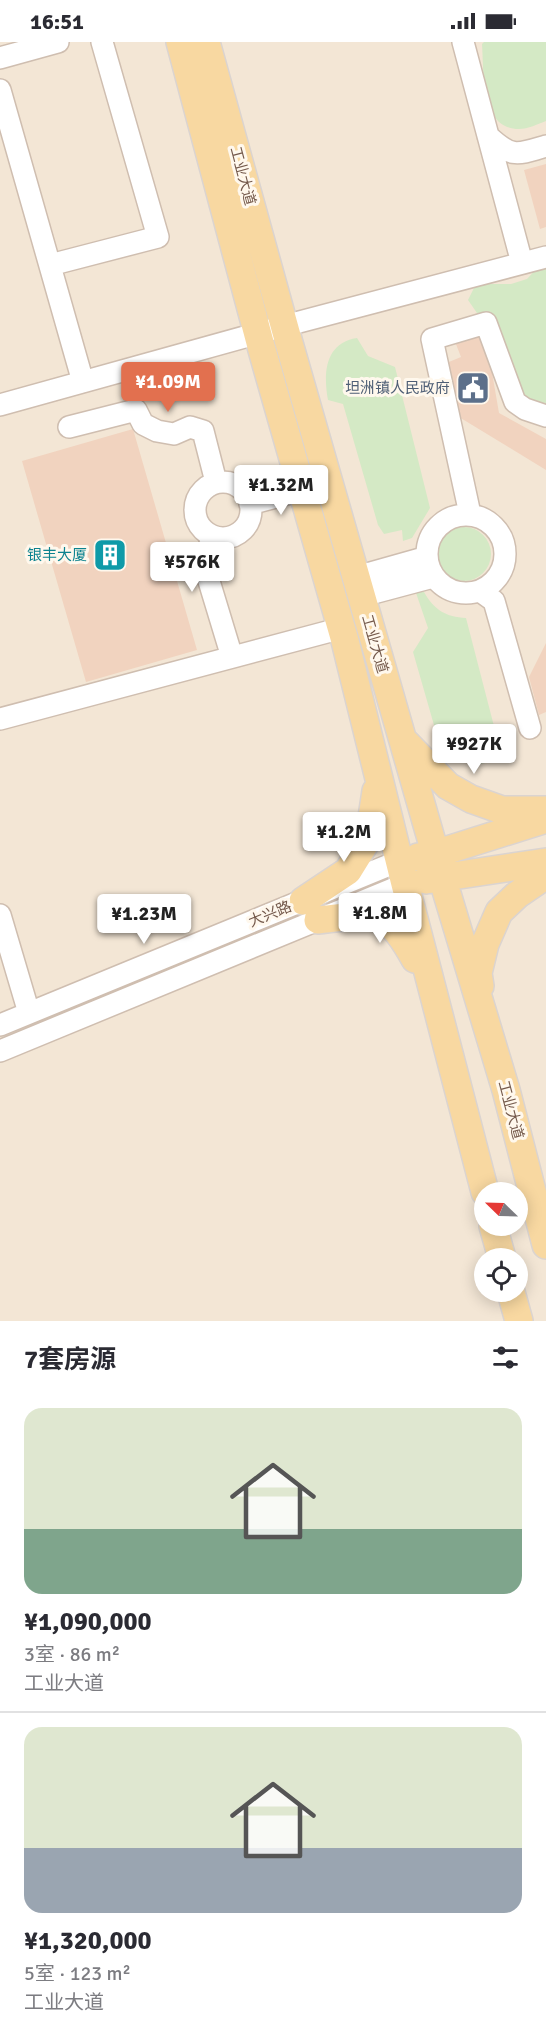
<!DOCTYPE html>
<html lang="zh">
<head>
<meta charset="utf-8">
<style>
  :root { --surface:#fff; --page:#f2f2f3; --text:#2b2b33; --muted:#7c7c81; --line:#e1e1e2; --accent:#e2704f }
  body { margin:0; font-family:Signika,"Noto Sans SC",sans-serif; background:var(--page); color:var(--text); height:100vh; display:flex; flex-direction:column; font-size:22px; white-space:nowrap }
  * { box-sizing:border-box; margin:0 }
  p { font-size:20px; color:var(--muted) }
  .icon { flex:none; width:33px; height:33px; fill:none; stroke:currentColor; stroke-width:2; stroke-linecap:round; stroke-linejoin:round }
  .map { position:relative; height:1279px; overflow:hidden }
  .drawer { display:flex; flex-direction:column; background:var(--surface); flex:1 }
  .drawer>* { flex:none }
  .needle { width:39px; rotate:293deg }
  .tools { position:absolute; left:474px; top:1140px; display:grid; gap:12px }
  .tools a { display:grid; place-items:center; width:54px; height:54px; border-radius:50%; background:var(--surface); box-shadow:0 3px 15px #0003; font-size:30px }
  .price { position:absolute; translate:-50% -51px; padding:0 14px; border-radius:6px; background:#fff; color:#222; font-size:20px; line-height:39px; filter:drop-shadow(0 2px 3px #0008) }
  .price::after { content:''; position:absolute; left:50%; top:36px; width:18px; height:14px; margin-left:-9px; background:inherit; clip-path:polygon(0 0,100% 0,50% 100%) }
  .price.selected { background:var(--accent); color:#fff }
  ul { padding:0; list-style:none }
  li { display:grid; align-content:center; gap:12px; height:318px; padding:0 24px }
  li+li { border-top:2px solid var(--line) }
  li span { display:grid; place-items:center; height:186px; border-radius:18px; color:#555 }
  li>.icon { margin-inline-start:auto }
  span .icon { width:108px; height:108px; fill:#fffc; stroke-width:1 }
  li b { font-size:26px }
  h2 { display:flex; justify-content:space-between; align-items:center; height:72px; padding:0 24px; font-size:26px }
  .status { display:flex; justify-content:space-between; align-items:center; height:42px; padding:0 30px; background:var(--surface); direction:ltr }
  .status svg { height:16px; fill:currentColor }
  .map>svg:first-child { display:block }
  .residential { fill:#f3e6d5; fill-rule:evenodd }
  .green { fill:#d4e9c5 }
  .building { fill:#f1d3bf }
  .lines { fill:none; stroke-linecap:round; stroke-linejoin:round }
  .minor-casing { stroke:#cfbeb0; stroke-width:24 }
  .major-casing { stroke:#dbd4d0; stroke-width:30 }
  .minor { stroke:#fff; stroke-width:21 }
  .major { stroke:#f8d8a1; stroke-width:27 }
  .labels { text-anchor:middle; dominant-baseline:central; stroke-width:6; stroke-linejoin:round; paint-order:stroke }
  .street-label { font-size:15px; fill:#755a4c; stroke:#fff8ed }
  .service-label { font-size:15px; fill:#4e5e75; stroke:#fff8ed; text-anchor:end }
  .culture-label { font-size:15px; fill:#0d838f; stroke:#fff8ed; text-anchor:end }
</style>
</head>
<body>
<div class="status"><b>16:51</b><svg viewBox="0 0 49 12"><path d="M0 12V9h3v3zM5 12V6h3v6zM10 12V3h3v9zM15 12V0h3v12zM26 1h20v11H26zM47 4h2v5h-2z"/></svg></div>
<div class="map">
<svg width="546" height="1279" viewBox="0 0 546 1279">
  <rect width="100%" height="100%" fill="#fcf4e7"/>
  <!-- residential -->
  <path class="residential" d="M0 0H546V1279H0ZM484 1150H518V1184H484ZM484 1216H518V1250H484Z"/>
  <!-- green -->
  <path class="green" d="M484 0H546V79C538 82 528 87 519 87 480 87 484 30 482 2Z
    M540 223 546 225V361L532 360 519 350 502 319V293L495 278 477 271 468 258 476 242H511L527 237Z
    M357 296 368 314 395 325 430 466 412 496 403 499 402 488 384 492 378 483 343 362 328 358C323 331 325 301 357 296Z
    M437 512a27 27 0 1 1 54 0a27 27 0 1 1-54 0Z
    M415 548 424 550C434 568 446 575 466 576L503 719 477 722 456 716 440 704 413 610 428 586Z"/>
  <!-- building -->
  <path class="building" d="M546 122V185L540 187 524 128Z
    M485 290 499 371 546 397V428L459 375 444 322 461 315 454 297Z
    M133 387 197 608 86 640 22 419Z
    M546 601V670L539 673 529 635Z"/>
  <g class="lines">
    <defs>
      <path id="minor" d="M463 0 522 221
        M0 16 58 0
        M0 48 83 340
        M488 94C512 116 516 113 546 104
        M50 223 158 195 102 0
        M0 363 284 284 546 215
        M69 385 136 368 143 382 157 389 174 392 190 385 203 389 216 440
        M195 468a28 28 0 1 1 56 0a28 28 0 1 1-56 0Z
        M250 462 302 448
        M470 472 432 297 486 281 515 360 525 367 546 374
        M427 512a39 39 0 1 1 78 0a39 39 0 1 1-78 0Z
        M215 495 202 516 232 615
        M356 535 427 515
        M480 549 494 559 530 686
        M362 554 433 535
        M0 677 342 586
        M0 873 29 971
        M0 983 399 819
        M0 1009 405 842"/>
      <path id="major" d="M180 0 262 308 345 599 405 842 485 1150
        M206 0 289 301 442 835 506 1048 546 1203
        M406 701 448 744 471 757 502 768H546
        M418 815 435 812 546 777
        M426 838 546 820
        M303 859 348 829 369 795 376 749
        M318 878C375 873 384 861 415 917
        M480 944 478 931 485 902 499 870 517 853 546 833
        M493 1184 502 1216
        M511 1250 519 1279"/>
    </defs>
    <!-- minor casing -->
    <use href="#minor" class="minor-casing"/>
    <!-- major casing -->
    <use href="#major" class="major-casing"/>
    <!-- minor -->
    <use href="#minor" class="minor"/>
    <!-- major -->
    <use href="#major" class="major"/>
  </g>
  <!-- icons -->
  <defs>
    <symbol id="civic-square" viewBox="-11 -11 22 22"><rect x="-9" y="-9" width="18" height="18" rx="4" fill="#5c6f8a" stroke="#fff8ed"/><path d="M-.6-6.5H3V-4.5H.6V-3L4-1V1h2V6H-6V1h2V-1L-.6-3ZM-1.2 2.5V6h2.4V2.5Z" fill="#fff"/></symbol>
    <symbol id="building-square" viewBox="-11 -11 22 22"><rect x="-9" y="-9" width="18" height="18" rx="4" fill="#0f9aa8" stroke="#fff8ed"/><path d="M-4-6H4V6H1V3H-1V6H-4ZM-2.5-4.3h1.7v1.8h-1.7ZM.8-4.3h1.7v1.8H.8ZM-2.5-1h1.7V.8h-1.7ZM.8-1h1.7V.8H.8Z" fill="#fff"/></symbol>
  </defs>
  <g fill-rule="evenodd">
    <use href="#civic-square" x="454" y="327" width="38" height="38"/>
    <use href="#building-square" x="91" y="494" width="38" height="38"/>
  </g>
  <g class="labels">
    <!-- street labels -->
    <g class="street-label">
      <text transform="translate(243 134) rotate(75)">工业大道</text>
      <text transform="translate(375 602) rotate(74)">工业大道</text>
      <text transform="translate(270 872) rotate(-22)">大兴路</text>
      <text transform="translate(511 1068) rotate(75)">工业大道</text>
    </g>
    <!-- service labels -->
    <g class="service-label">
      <text x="450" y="346">坦洲镇人民政府</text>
    </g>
    <!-- culture labels -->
    <g class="culture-label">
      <text x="87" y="513">银丰大厦</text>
    </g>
  </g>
</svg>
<div class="tools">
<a><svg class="needle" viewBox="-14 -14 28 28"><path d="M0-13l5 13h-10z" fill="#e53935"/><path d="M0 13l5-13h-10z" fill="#7c7c81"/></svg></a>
<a><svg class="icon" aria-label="locate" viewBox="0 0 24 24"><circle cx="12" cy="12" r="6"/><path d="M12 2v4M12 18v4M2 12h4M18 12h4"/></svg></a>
</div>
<b class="price selected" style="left:168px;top:371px">¥1.09M</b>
<b class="price" style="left:281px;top:474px">¥1.32M</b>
<b class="price" style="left:192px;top:551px">¥576K</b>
<b class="price" style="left:474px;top:733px">¥927K</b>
<b class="price" style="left:344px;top:821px">¥1.2M</b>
<b class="price" style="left:380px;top:902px">¥1.8M</b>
<b class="price" style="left:144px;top:903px">¥1.23M</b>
</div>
<section class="drawer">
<h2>7套房源<svg class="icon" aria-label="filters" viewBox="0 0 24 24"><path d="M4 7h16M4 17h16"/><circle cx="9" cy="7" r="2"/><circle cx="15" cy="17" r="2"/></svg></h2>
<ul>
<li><span style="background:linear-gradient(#dfe7d0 65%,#7fa58c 0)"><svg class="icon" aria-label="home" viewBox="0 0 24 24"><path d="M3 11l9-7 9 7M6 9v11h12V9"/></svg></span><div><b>¥1,090,000</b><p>3室 · 86 m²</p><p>工业大道</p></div></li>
<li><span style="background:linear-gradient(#dfe7d0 65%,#9aa5b1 0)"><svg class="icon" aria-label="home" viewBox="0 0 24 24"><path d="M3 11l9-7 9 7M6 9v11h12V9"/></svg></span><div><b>¥1,320,000</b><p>5室 · 123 m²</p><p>工业大道</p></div></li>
</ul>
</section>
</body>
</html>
